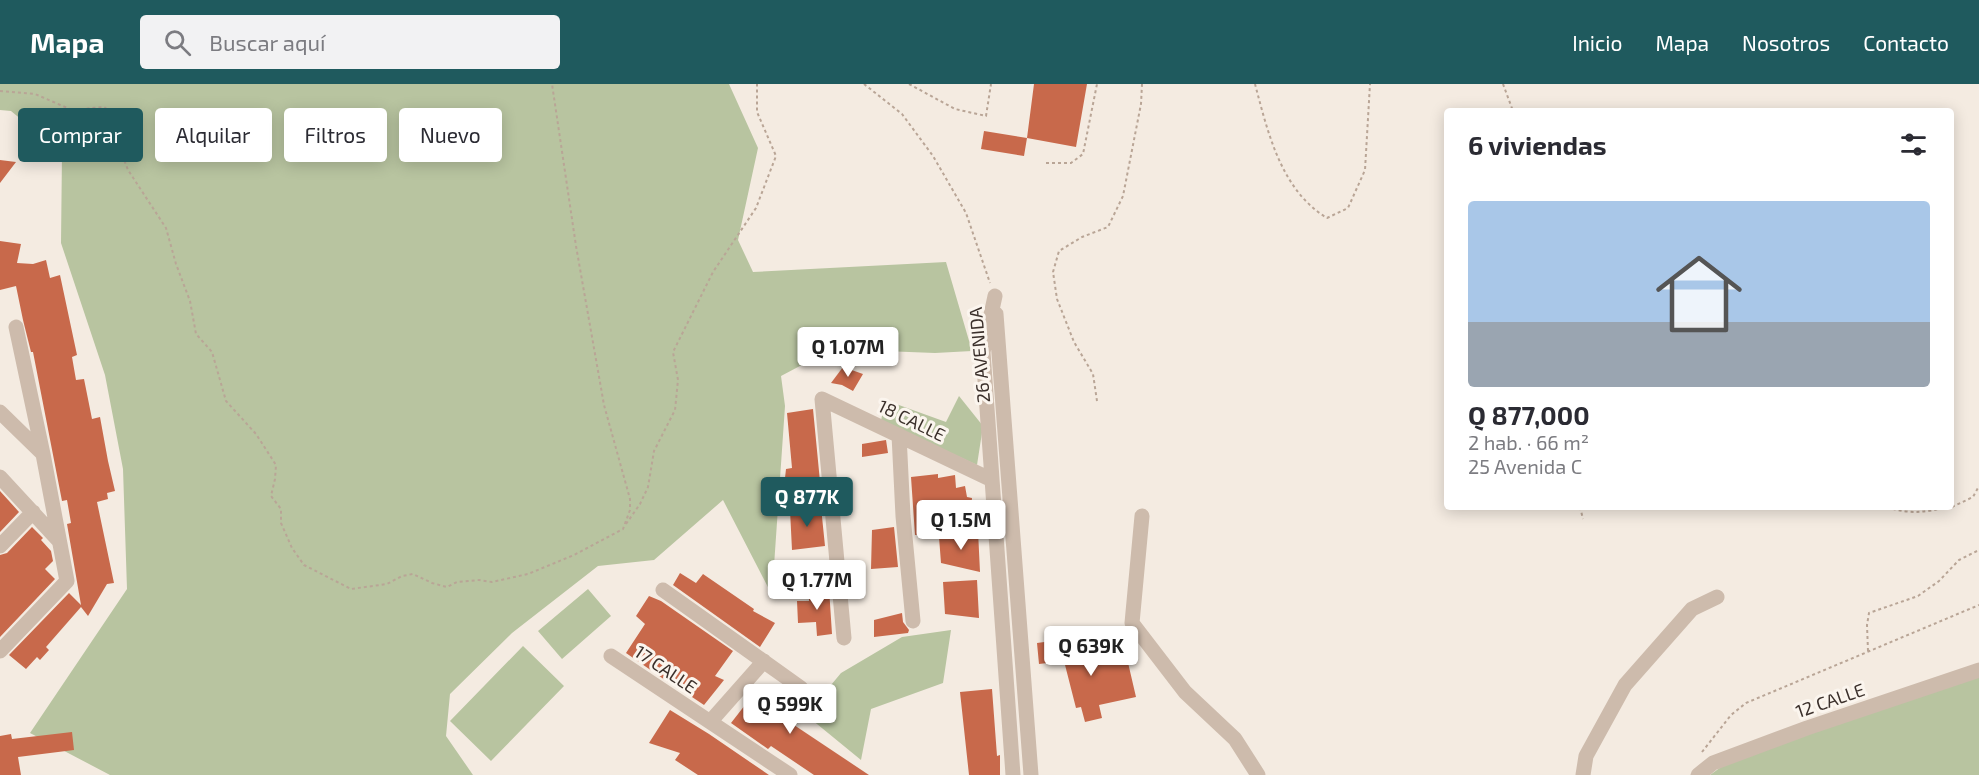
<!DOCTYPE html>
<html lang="es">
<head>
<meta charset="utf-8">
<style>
  :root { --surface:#fff; --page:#f2f2f3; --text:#2b2b33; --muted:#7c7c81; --accent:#1f5a5e }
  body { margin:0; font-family:"Exo 2",sans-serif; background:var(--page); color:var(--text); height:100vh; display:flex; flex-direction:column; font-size:22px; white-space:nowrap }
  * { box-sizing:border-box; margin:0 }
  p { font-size:20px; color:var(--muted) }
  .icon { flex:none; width:33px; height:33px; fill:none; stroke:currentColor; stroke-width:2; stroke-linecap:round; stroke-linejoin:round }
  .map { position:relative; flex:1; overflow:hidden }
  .panel { position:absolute; left:1444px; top:24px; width:510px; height:402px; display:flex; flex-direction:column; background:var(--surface); border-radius:6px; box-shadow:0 3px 15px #0003 }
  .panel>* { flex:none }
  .guide { position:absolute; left:18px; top:24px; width:570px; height:54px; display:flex; gap:12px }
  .price { position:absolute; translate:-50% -51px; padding:0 14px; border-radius:6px; background:#fff; color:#222; font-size:20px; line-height:39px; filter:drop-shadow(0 2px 3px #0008) }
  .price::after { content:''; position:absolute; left:50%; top:36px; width:18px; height:14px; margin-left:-9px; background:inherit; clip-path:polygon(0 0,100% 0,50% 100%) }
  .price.active { background:var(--accent); color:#fff }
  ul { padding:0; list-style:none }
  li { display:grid; align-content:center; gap:12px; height:318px; padding:0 24px }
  li span { display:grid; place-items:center; height:186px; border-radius:6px; color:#555 }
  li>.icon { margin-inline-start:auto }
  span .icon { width:108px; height:108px; fill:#fffc; stroke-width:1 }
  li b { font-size:26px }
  h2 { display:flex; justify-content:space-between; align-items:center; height:72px; padding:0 24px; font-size:26px }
  .chip { padding:0 21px; border-radius:6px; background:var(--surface); box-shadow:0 3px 15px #0003; font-size:21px; line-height:54px }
  .chip.active { background:var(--accent); color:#fff }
  header { display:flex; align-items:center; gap:36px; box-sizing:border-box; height:84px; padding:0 30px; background:var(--accent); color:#fff }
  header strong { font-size:28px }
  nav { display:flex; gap:33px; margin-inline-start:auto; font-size:21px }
  .search { width:420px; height:54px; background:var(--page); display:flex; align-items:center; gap:15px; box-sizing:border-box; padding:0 21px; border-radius:6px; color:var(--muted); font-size:22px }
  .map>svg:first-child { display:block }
  .green { fill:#b8c4a0 }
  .building { fill:#c8694b }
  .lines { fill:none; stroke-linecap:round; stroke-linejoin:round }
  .path { stroke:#b9a596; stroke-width:2; stroke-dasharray:3 3; stroke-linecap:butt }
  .minor { stroke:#cdbbac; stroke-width:15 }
  .labels { text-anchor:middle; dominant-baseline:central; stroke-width:6; stroke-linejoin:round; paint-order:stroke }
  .street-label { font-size:18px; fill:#3b302b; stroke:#fbf5ee }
</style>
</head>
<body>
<header>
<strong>Mapa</strong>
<div class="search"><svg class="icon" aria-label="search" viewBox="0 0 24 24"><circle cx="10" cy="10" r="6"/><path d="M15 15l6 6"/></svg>Buscar aquí</div>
<nav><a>Inicio</a><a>Mapa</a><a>Nosotros</a><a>Contacto</a></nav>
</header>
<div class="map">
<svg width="1979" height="691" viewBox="0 0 1979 691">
  <rect width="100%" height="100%" fill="#f4ebe1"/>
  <!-- green -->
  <path class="green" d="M0 0H729L758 64 738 156 753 188 946 178 972 267 935 269 832 265 781 292 785 322 772 511 723 416 654 476 598 482 512 549 450 610 446 652 473 691H110L30 649 127 505 123 385 105 291 61 159 62 69 11 27 0 26Z
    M959 312 983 342 977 381 881 337 885 316 946 338Z
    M588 505 611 532 562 575 538 547Z
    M951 546 943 599 871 625 861 676 806 631 841 589 902 553Z
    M523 562 564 602 491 677 450 637Z
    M1979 591V691H1710L1721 683 1866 629Z"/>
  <!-- building -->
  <path class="building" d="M1034 0H1087L1076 63 1027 54Z
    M984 47 1027 54 1024 72 981 65Z
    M0 76 16 78 0 99Z
    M0 157 21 160 17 179 33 180 46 176 50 194 60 191 77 271 72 273 76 296 84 295 92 335 100 333 108 377 115 407 107 409 108 415 97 418 114 499 107 500 88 532 81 523 46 563 49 566 40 576 37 573 26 585 9 571 69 509 81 521 67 440 71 439 67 416 62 417 33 268H31L23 236 16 202 0 206Z
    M843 283 863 290 853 307 842 301 831 299Z
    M813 325 821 408 784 403 786 385 792 384 787 329Z
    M886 356 888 369 862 373V360Z
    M938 390V394L955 391 956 404 965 402 967 413 972 414 971 426 931 430V450L915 451 911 393Z
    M0 407 19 428 0 448Z
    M821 423 825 462 792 466 790 426Z
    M32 443 43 454 41 456 51 467 53 477 45 485 55 495 0 553V471L7 469Z
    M894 443 898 483 871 485 872 446Z
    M978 447 980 488 941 479 939 453Z
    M680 489 696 499 703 490 754 525 753 527 775 539 760 563 673 501Z
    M977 496 979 534 945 530 943 498Z
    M829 504 832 550 817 552 816 538 798 539 797 517H809V505Z
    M649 512 661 517 733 567 715 592 724 596 704 621 692 613 693 611 665 596 626 569 645 540 636 532Z
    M902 529 903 538 909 546 908 549 874 553V536Z
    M1074 554 1077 581 1126 570 1136 613 1099 621 1102 634 1085 638 1081 623 1076 624 1064 577 1039 580 1037 559Z
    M780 601 796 612 804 613 788 637 869 691H814L771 662 768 665 731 639 752 612 766 622Z
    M992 605 997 672 1000 671V691H969L960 608Z
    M670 626 709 650 769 691H698L675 676 680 669 649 659Z
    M72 648 74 666 18 673 21 691H0V652L11 650 12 655Z"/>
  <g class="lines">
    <!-- path -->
    <path class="path" d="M864 0 902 30 933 72 966 129 990 199
      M909 0 955 25 986 32 991 0
      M1255 0C1268 49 1281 106 1327 134L1348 124 1365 86 1370 0
      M1503 0 1513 27
      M0 7 35 10 72 26 104 23 114 30 118 60 128 86 166 144 176 180 190 217 196 250 212 268 226 317 256 350 276 381 275 395 271 412 281 425V439L292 464 304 481 351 505 387 500 402 492 413 490 432 499 447 503 457 498 479 496 492 498 528 490 574 471 623 445 630 426V415L604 321 576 162 552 0
      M1046 79H1071L1083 70 1097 0
      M1097 317 1093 290 1074 258 1057 215 1053 188 1059 167 1082 153 1108 143 1123 112 1141 20 1142 0
      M1580 423 1583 435
      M1887 423C1911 431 1925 428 1949 423
      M1952 423 1973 413 1979 402
      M626 440 640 420 648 403 654 367 675 326 678 296 673 268 713 188 756 124 776 72 757 28V0
      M1868 567 1867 541 1869 529 1918 512 1939 497 1959 476 1979 466
      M1702 668 1731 631 1746 619 1979 521"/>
    <!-- minor -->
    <path class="minor" d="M995 212 983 268 1013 691
      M996 230 1031 691
      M0 328 43 370
      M899 351 903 432 913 537
      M0 393 59 457
      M1142 432 1132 539 1185 608 1235 655 1258 691
      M0 462 33 428
      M663 506 801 604
      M844 554 822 315 992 396
      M0 567 67 497 43 370 16 243
      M611 572 790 691
      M710 638 764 577
      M1583 691 1586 672 1625 601 1692 525 1717 513
      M1698 691 1713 679 1807 644 1979 586"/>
  </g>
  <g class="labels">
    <!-- street labels -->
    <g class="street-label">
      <text transform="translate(979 271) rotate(-95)">26 AVENIDA</text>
      <text transform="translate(912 336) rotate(26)">18 CALLE</text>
      <text transform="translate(666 585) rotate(34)">17 CALLE</text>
      <text transform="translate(1830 616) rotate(-19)">12 CALLE</text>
    </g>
  </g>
</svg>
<b class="price" style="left:848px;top:294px">Q 1.07M</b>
<b class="price active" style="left:807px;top:444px">Q 877K</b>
<b class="price" style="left:961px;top:467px">Q 1.5M</b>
<b class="price" style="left:817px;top:527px">Q 1.77M</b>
<b class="price" style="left:1091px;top:593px">Q 639K</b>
<b class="price" style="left:790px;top:651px">Q 599K</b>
<div class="guide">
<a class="chip active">Comprar</a>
<a class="chip">Alquilar</a>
<a class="chip">Filtros</a>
<a class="chip">Nuevo</a>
</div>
<section class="panel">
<h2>6 viviendas<svg class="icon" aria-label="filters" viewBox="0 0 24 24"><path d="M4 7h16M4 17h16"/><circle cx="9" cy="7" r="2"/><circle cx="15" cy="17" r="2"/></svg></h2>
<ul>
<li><span style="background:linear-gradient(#a9c7e8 65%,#9aa5b1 0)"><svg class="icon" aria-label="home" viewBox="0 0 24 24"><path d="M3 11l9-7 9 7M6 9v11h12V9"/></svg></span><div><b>Q 877,000</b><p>2 hab. · 66 m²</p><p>25 Avenida C</p></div></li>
</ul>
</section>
</div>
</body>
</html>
